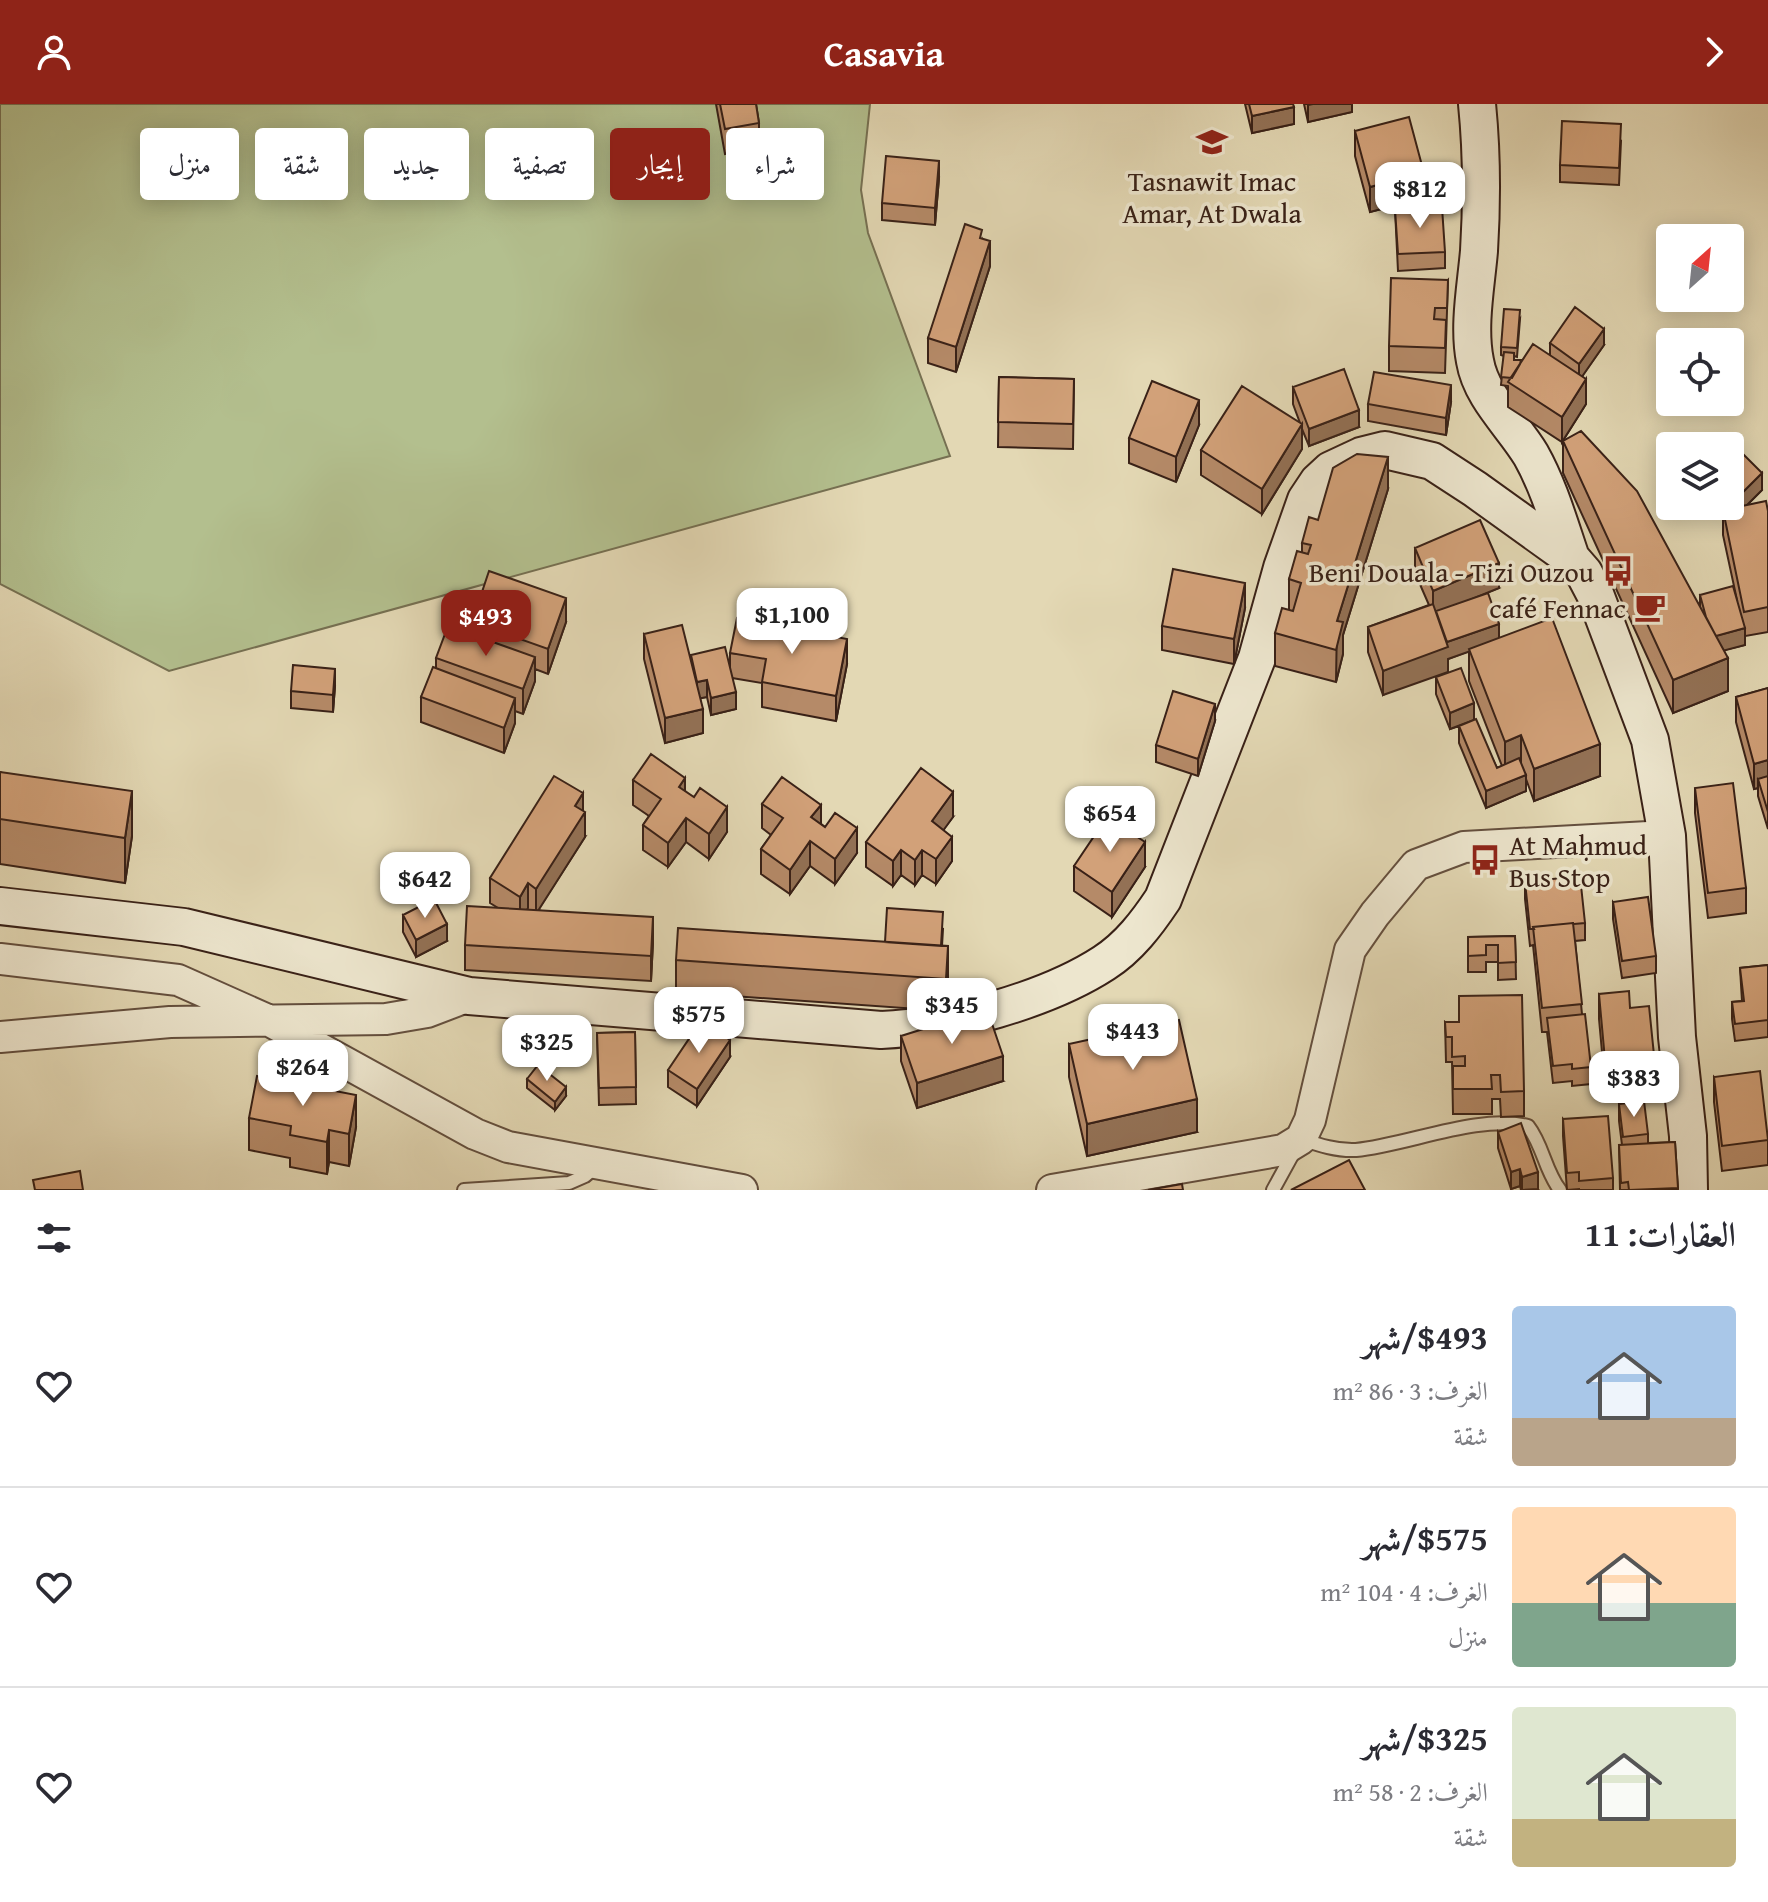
<!DOCTYPE html>
<html lang="ar">
<head>
<meta charset="utf-8">
<style>
  :root { --surface:#fff; --page:#f7f7f7; --text:#2b2b33; --muted:#7c7c81; --line:#e1e1e2; --accent:#8f2418 }
  body { margin:0; font-family:"Gentium Book Plus",Amiri,serif; background:var(--page); color:var(--text); direction:rtl; height:100vh; display:flex; flex-direction:column; font-size:30px; white-space:nowrap }
  * { box-sizing:border-box; margin:0 }
  p { font-size:26px; color:var(--muted) }
  .icon { flex:none; width:44px; height:44px; fill:none; stroke:currentColor; stroke-width:2; stroke-linecap:round; stroke-linejoin:round }
  .map { position:relative; height:1086px; overflow:hidden; direction:ltr }
  .panel { display:flex; flex-direction:column; background:var(--surface); flex:1 }
  .panel>* { flex:none }
  .hud { position:absolute; left:24px; top:24px; width:800px; height:72px; direction:rtl; display:flex; gap:16px }
  .needle { width:52px; rotate:27deg }
  .tools { position:absolute; left:1656px; top:120px; display:grid; gap:16px }
  .tools a { display:grid; place-items:center; width:88px; height:88px; border-radius:8px; background:var(--surface); box-shadow:0 4px 20px #0003; font-size:40px }
  .price { position:absolute; translate:-50% -68px; padding:0 18px; border-radius:16px; background:#fff; color:#222; font-size:26px; line-height:52px; filter:drop-shadow(0 2px 4px #0008) }
  .price::after { content:''; position:absolute; left:50%; top:48px; width:24px; height:18px; margin-left:-12px; background:inherit; clip-path:polygon(0 0,100% 0,50% 100%) }
  .price.current { background:var(--accent); color:#fff }
  ul { padding:0; list-style:none }
  li { display:flex; align-items:center; gap:24px; height:200px; padding:0 32px }
  li+li { border-top:2px solid var(--line) }
  li span { display:grid; place-items:center; flex:none; width:224px; height:160px; border-radius:8px; color:#555 }
  li>.icon { margin-inline-start:auto }
  span .icon { width:96px; height:96px; fill:#fffc; stroke-width:1 }
  li b { font-size:34px }
  h2 { display:flex; justify-content:space-between; align-items:center; height:96px; padding:0 32px; font-size:34px }
  .chip { padding:0 28px; border-radius:8px; background:var(--surface); box-shadow:0 4px 20px #0003; font-size:28px; line-height:72px }
  .chip.current { background:var(--accent); color:#fff }
  header { display:flex; justify-content:space-between; align-items:center; height:104px; padding:0 32px; background:var(--accent); color:#fff; font-size:36px; font-weight:800 }
  .map>svg:first-child { display:block }
  .green { fill:#b3bf8e; stroke:#767052; stroke-width:2 }
  .lines { fill:none; stroke-linecap:round; stroke-linejoin:round }
  .service-casing { stroke:#644f3e; stroke-width:16 }
  .tertiary-casing { stroke:#644f3e; stroke-width:34 }
  .secondary-casing { stroke:#392117; stroke-width:40 }
  .service { stroke:#ede6ce; stroke-width:12 }
  .tertiary { stroke:#ede6ce; stroke-width:30 }
  .secondary { stroke:#ede6ce; stroke-width:36 }
  .wall { fill:#b58a68; stroke:#392117; stroke-width:2 }
  .shaded-wall { fill:#937155; stroke:#392117; stroke-width:2 }
  .building { fill:#d2a179; stroke:#392117; stroke-width:2 }
  .labels { text-anchor:middle; dominant-baseline:central; stroke-width:7; stroke-linejoin:round; paint-order:stroke }
  .poi-label { font-size:28px; fill:#392117; stroke:#ede6ce; text-anchor:end }
</style>
</head>
<body>
<header><svg class="icon" aria-label="forward" viewBox="0 0 24 24"><path d="M9 5l7 7-7 7"/></svg>Casavia<svg class="icon" aria-label="person" viewBox="0 0 24 24"><circle cx="12" cy="8" r="4"/><path d="M4 21q1-7 8-7t8 7"/></svg></header>
<div class="map">
<svg width="1768" height="1086" viewBox="0 0 1768 1086">
  <rect width="100%" height="100%" fill="#e3d8b4"/>
  <filter id="stains"><feTurbulence type="fractalNoise" baseFrequency=".0025" numOctaves="4"/><feColorMatrix values="0 0 0 0 .2 0 0 0 0 .09 0 0 0 0 .02 0 0 0 .5 -.17"/></filter>
  <radialGradient id="worn" r=".72"><stop offset=".6" stop-color="#630" stop-opacity="0"/><stop offset="1" stop-color="#630" stop-opacity=".3"/></radialGradient>
  <!-- green -->
  <path class="green" d="M0 0H870L861 86 868 129 950 352 169 567 0 480Z"/>
  <g class="lines">
    <defs>
      <path id="service" d="M464 1086 569 1079 585 1072 597 1062
        M1273 1086 1301 1035C1319 1041 1337 1047 1356 1046 1408 1041 1478 1010 1528 1022 1543 1041 1545 1067 1560 1086"/>
      <path id="tertiary" d="M0 855 178 876 270 917 475 1030 508 1043 742 1086
        M0 933 170 918 386 915 427 908 469 892
        M1052 1086 1283 1046 1301 1035 1310 1016 1350 846 1375 810 1416 761 1464 743 1667 732"/>
      <path id="secondary" d="M1477 0C1482 49 1482 98 1479 147 1476 182 1468 222 1475 257 1481 293 1513 321 1531 351 1549 383 1559 419 1571 454
        M0 802 184 823 469 892 881 926C949 923 1047 896 1104 859 1129 843 1147 819 1163 795L1257 554 1282 464 1306 396 1318 378 1331 366 1361 352 1385 346 1432 357 1475 385 1571 454 1584 469 1595 490 1650 636 1667 732 1677 933 1688 1032 1689 1086"/>
    </defs>
    <!-- service casing -->
    <use href="#service" class="service-casing"/>
    <!-- tertiary casing -->
    <use href="#tertiary" class="tertiary-casing"/>
    <!-- secondary casing -->
    <use href="#secondary" class="secondary-casing"/>
    <!-- service -->
    <use href="#service" class="service"/>
    <!-- tertiary -->
    <use href="#tertiary" class="tertiary"/>
    <!-- secondary -->
    <use href="#secondary" class="secondary"/>
  </g>
  <!-- wall -->
  <path class="wall" d="M716 0H756L759 19V44L725 50Z
    M1245 0H1293L1294 20 1252 29Z
    M1304 0H1352V8L1308 18Z
    M1355 27 1424 94 1370 108 1355 52Z
    M1621 37 1619 81 1560 78V61Z
    M939 74 935 121 882 116V99Z
    M1395 105 1445 148V164L1398 167Z
    M982 135 990 162 956 268 928 259V234Z
    M1448 176 1445 269 1389 267V242Z
    M1520 215 1517 253 1514 252V256L1521 260 1550 251V239L1604 241 1582 272 1586 300 1562 338 1508 303V282L1501 281 1504 252 1501 251V243Z
    M999 273 1074 275 1073 345 998 343Z
    M1293 283 1359 323 1309 342 1302 325V345L1262 410 1201 371V346L1300 319 1293 300Z
    M1451 298 1446 331 1368 317V300Z
    M1199 321 1176 378 1129 359V334Z
    M1563 337 1700 502V491L1737 496 1723 431V406L1731 404 1729 402H1730V342L1762 386 1747 401 1768 407V528L1745 532V541L1724 546 1728 587 1673 609 1563 369Z
    M1388 385 1343 531V550L1336 578 1275 562V529L1289 506V475L1302 448V439L1318 416Z
    M1415 444 1499 484 1486 489 1499 534 1600 672 1534 697 1526 675V687L1486 704 1459 639V622L1465 620 1450 625 1436 590V573L1474 616 1497 664 1502 662 1469 577V547L1448 555 1383 591 1368 548V523L1429 501 1415 469Z
    M1245 504 1234 560 1162 546V522Z
    M472 518H566L548 570 535 565V577L523 610 515 607V619L504 649 421 618V593L436 565V554L472 530Z
    M644 530 691 555 730 565V549L847 560 836 617 762 603V579L732 574 736 605 711 611 707 593 700 594 703 629 665 639 644 555Z
    M335 582 333 608 291 604V587Z
    M1768 584V725L1758 692V684L1754 685 1736 618V593Z
    M1215 617 1198 672 1156 658V641Z
    M0 668 132 732 125 779 0 760Z
    M633 676 685 687 727 728 709 755 686 738 668 763 643 746V721L649 712 633 701Z
    M1695 684 1746 784V809L1708 814 1695 709Z
    M762 700 821 720 857 749 835 780 810 762 790 790 761 770V745L771 731 762 724Z
    M953 713 943 726 952 757 936 780 922 771 915 781 901 771 893 782 866 763V738Z
    M585 733 538 806 653 838 651 877 465 866V841L498 804 490 799V774Z
    M1074 762 1145 763 1112 813 1074 787Z
    M1525 778 1585 819V836L1575 837 1582 910 1591 963V980L1572 982V977L1553 979 1547 928H1542L1533 841 1530 842 1525 795Z
    M1613 798 1656 852V869L1622 874 1613 815Z
    M403 811 447 837 416 853 403 828Z
    M943 825 942 842 948 875 946 907 676 888V856L885 838Z
    M1515 832 1516 875 1498 876V858H1486V868H1468V833Z
    M1768 861V933L1735 937 1732 915V898L1742 897 1740 864Z
    M1599 890 1630 904 1654 951V976L1605 981 1599 915Z
    M1445 918 1524 987V1012L1501 1013 1500 995H1492V1010H1453L1452 958H1446Z
    M635 928 636 1000 599 1001 597 929Z
    M901 932 1003 977 917 1004 901 957Z
    M1069 940 1197 1028 1087 1052 1069 973Z
    M730 953 697 1002 668 983V966Z
    M1714 973 1768 1030V1061L1722 1067 1714 998Z
    M527 975 566 992 555 1006 527 984Z
    M1619 1000 1648 1030V1039L1675 1038 1678 1086H1620L1619 1041H1622L1619 1017Z
    M249 1014 356 1023 349 1062 329 1058 327 1070 290 1063V1054L249 1046Z
    M1563 1015 1613 1074V1086H1579V1085L1567 1086 1563 1032Z
    M1498 1028 1538 1085 1521 1086 1520 1082 1511 1085 1498 1044Z"/>
  <!-- shaded-wall -->
  <path class="shaded-wall" d="M1313 0H1352V8L1308 18V1Z
    M1294 3V20L1252 29V12Z
    M939 57V74L935 121V104Z
    M1424 69V94L1370 108V83Z
    M990 137V162L956 268V243Z
    M1604 225V241L1579 277V260Z
    M1586 275V300L1562 338V313Z
    M1451 281V298L1446 331V314Z
    M1199 296V321L1176 378V353Z
    M1359 306V323L1309 342V325Z
    M1302 320V345L1262 410V385Z
    M1388 353V385L1343 531V550L1336 578 1337 517Z
    M1762 369V386L1737 411V394Z
    M1499 459V484L1433 511V487Z
    M1245 479V504L1234 560V535Z
    M566 494V518L548 570V545Z
    M1499 520V537L1448 555V568L1383 591V567L1444 539Z
    M1745 524V541L1711 550V533Z
    M847 535V560L836 617V592Z
    M535 553V577L523 610V585Z
    M1728 554V587L1673 609V576Z
    M335 565V582L333 608V591Z
    M707 576V593L697 595V578Z
    M736 588V605L711 611V594Z
    M515 594V619L504 649V624Z
    M1474 599V616L1450 625V609Z
    M1215 600V617L1198 672V655Z
    M703 605V629L665 639V614Z
    M1521 631V664L1505 670V638Z
    M1600 640V672L1534 697V665Z
    M1768 656V681L1758 675V684L1754 685V660Z
    M1526 671V687L1486 704V687Z
    M685 674V699L679 683Z
    M132 687V732L125 779V734Z
    M953 688V713L932 742V717Z
    M583 689V712L585 708V733L536 810V785L575 702Z
    M821 701V726L811 713Z
    M727 703V728L709 755V730Z
    M686 714V738L668 763V739Z
    M857 724V749L835 780V755Z
    M952 733V757L936 780V755Z
    M810 737V762L790 790V766Z
    M1145 738V763L1112 813V788Z
    M901 746V771L893 782V757Z
    M922 746V771L915 781V756Z
    M528 779V804L520 818V793Z
    M653 813V838L651 877V852Z
    M447 820V837L416 853V836Z
    M948 842V875L946 907V875Z
    M730 936V953L697 1002V985Z
    M1003 952V977L917 1004V979Z
    M566 983V992L555 1006V998Z
    M356 991V1023L349 1062V1030Z
    M1197 995V1028L1087 1052V1020Z
    M329 1026V1058L327 1070V1038Z
    M1520 1065V1082L1511 1085V1068Z
    M1538 1068V1085L1522 1086V1073Z"/>
  <!-- building -->
  <path class="building" d="M720 0H756L759 19 725 25Z
    M1249 0H1293L1294 3 1252 12Z
    M1409 13 1424 69 1370 83 1355 27Z
    M1562 17 1621 20 1619 64 1560 61Z
    M886 52 939 57 935 104 882 99Z
    M1442 103 1445 148 1398 150 1395 105Z
    M965 120 982 126 980 134 990 137 956 243 928 234Z
    M1391 174 1448 176 1447 204H1435L1434 215 1446 216 1445 244 1389 242Z
    M1575 203 1604 225 1579 260 1550 239Z
    M1504 205 1520 206 1517 244 1501 243Z
    M1533 240 1586 275 1562 313 1508 278Z
    M1504 248 1514 249V256H1521L1520 260 1512 274 1501 273Z
    M1344 265 1359 306 1309 325 1293 283Z
    M1374 268 1451 281 1446 314 1368 300Z
    M999 273 1074 275 1073 320 998 318Z
    M1152 277 1199 296 1176 353 1129 334Z
    M1242 282 1302 320 1262 385 1201 346Z
    M1581 327 1637 387 1728 554 1673 576 1563 337Z
    M1729 336 1762 369 1737 394 1730 386V342H1723Z
    M1357 350 1388 353 1337 517 1343 518 1336 546 1275 529 1282 504 1293 507 1301 479 1289 475 1297 447 1308 450 1311 441 1302 439 1309 413 1318 416 1333 364Z
    M1766 397 1768 407V503L1744 508 1723 406Z
    M1480 416 1499 459 1433 487 1415 444Z
    M1173 465 1245 479 1234 535 1162 522Z
    M489 467 566 494 548 545 472 518Z
    M1733 482 1745 524 1716 532 1706 513 1700 491Z
    M1488 489 1499 520 1447 538 1436 507Z
    M1433 500 1448 543 1383 567 1368 523Z
    M737 514 847 535 836 592 762 578 766 555 730 549Z
    M1552 514 1600 640 1534 665 1521 631 1505 638 1469 545Z
    M682 521 703 605 665 614 644 530Z
    M448 522 535 553 523 585 436 554Z
    M725 543 736 588 711 594 707 576 697 578 691 551Z
    M293 561 335 565 333 591 291 587Z
    M433 563 515 594 504 624 421 593Z
    M1461 564 1474 599 1450 609 1436 573Z
    M1768 584V656L1754 660 1736 593Z
    M1173 587 1215 600 1198 655 1156 641Z
    M1476 615 1497 664 1519 654 1526 671 1486 687 1459 622Z
    M651 650 685 674 679 683 694 693 700 684 727 703 709 730 686 714 668 739 643 721 661 695 633 676Z
    M921 664 953 688 932 717 952 733 936 755 922 746 915 756 901 746 893 757 866 738Z
    M0 668 132 687 125 734 0 715Z
    M554 672 583 689 575 702 585 708 536 785 528 779 520 793 490 774Z
    M1768 672V708L1758 675Z
    M782 673 821 701 811 713 825 723 835 709 857 724 835 755 810 737 790 766 761 745 783 714 762 700Z
    M1733 679 1746 784 1708 789 1695 684Z
    M1107 713 1145 738 1112 788 1074 762Z
    M1580 772 1585 819 1574 820 1573 819 1533 823 1534 825H1530L1525 778Z
    M1648 793 1656 852 1622 857 1613 798Z
    M434 795 447 820 416 836 403 811Z
    M467 802 653 813 651 852 465 841Z
    M887 804 943 808 941 842 885 838Z
    M1573 819 1582 900 1542 904 1533 823Z
    M678 824 948 842 946 875 676 856Z
    M1515 832 1516 858 1498 859V841H1486V851L1468 852V833Z
    M1768 861V916L1735 920 1732 898 1744 897 1740 864Z
    M1629 887 1630 904 1649 902 1654 951 1605 956 1599 890Z
    M1522 891 1524 987 1501 988 1500 971H1491L1492 985H1453V962H1465V952L1452 953V933H1446L1445 918H1459V892Z
    M987 905 1003 952 917 979 901 932Z
    M1585 910 1591 963 1572 965V960L1553 962 1547 914Z
    M1179 916 1197 995 1087 1020 1069 940Z
    M701 917 730 936 697 985 668 966Z
    M635 928 636 983 599 984 597 929Z
    M538 961 566 983 555 998 527 975Z
    M1760 967 1768 1036 1722 1042 1714 973Z
    M257 972 356 991 349 1030 329 1026 327 1038 290 1031 291 1022 249 1014Z
    M1644 997 1648 1030 1623 1033 1619 1000Z
    M1608 1012 1613 1074 1579 1077V1068L1567 1069 1563 1015Z
    M1521 1019 1538 1068 1522 1073 1520 1065 1511 1068 1498 1028Z
    M1675 1038 1678 1084 1629 1086 1628 1078 1621 1079 1619 1041Z
    M1349 1056 1365 1086H1291Z
    M80 1067 83 1086H35L33 1076Z
    M1182 1080 1183 1086H1148Z"/>
  <!-- icons -->
  <defs>
    <symbol id="school-bare" viewBox="-9 -9 18 18"><path d="M0-5L7-2L0 1L-7-2ZM-4 1L0 2.5L4 1V4Q0 6-4 4Z" fill="#8f2418" stroke="#ede6ce" stroke-width="2.5" paint-order="stroke"/></symbol>
    <symbol id="bus-bare" viewBox="-9 -9 18 18"><path d="M-5-6H5V4H4V6H2V4H-2V6H-4V4H-5ZM-3.5-4V0h7V-4ZM-3.5 1.2v1.5H-2V1.2ZM2 1.2v1.5H3.5V1.2Z" fill="#8f2418" stroke="#ede6ce" stroke-width="2.5" paint-order="stroke"/></symbol>
    <symbol id="cafe-bare" viewBox="-9 -9 18 18"><path d="M-5.5-4.5H6V0H3Q3 3.5 0 3.5H-2.5Q-5.5 3.5-5.5 0ZM3-3.2v2h1.7v-2ZM-6 4.5H4V6H-6Z" fill="#8f2418" stroke="#ede6ce" stroke-width="2.5" paint-order="stroke"/></symbol>
  </defs>
  <g fill-rule="evenodd">
    <use href="#school-bare" x="1190" y="16" width="44" height="44"/>
    <use href="#bus-bare" x="1596" y="445" width="44" height="44"/>
    <use href="#cafe-bare" x="1628" y="481" width="44" height="44"/>
    <use href="#bus-bare" x="1463" y="734" width="44" height="44"/>
  </g>
  <g class="labels">
    <!-- poi labels -->
    <g class="poi-label">
      <text x="1212" y="76" text-anchor="middle">Tasnawit Imac<tspan x="1212" dy="32">Amar, At Dwala</tspan></text>
      <text x="1594" y="467">Beni Douala - Tizi Ouzou</text>
      <text x="1626" y="503">café Fennac</text>
      <text x="1509" y="740" text-anchor="start">At Maḥmud<tspan x="1509" dy="32">Bus Stop</tspan></text>
    </g>
  </g>
  <rect width="100%" height="100%" filter="url(#stains)"/>
  <rect width="100%" height="100%" fill="url(#worn)"/>
</svg>
<div class="tools">
<a><svg class="needle" viewBox="-14 -14 28 28"><path d="M0-13l5 13h-10z" fill="#e53935"/><path d="M0 13l5-13h-10z" fill="#7c7c81"/></svg></a>
<a><svg class="icon" aria-label="locate" viewBox="0 0 24 24"><circle cx="12" cy="12" r="6"/><path d="M12 2v4M12 18v4M2 12h4M18 12h4"/></svg></a>
<a><svg class="icon" aria-label="layers" viewBox="0 0 24 24"><path d="M12 4l9 5-9 5-9-5zM3 14l9 5 9-5"/></svg></a>
</div>
<b class="price" style="left:1420px;top:126px">$812</b>
<b class="price" style="left:792px;top:552px">$1,100</b>
<b class="price current" style="left:486px;top:554px">$493</b>
<b class="price" style="left:1110px;top:750px">$654</b>
<b class="price" style="left:425px;top:816px">$642</b>
<b class="price" style="left:952px;top:942px">$345</b>
<b class="price" style="left:699px;top:951px">$575</b>
<b class="price" style="left:1133px;top:968px">$443</b>
<b class="price" style="left:547px;top:979px">$325</b>
<b class="price" style="left:303px;top:1004px">$264</b>
<b class="price" style="left:1634px;top:1015px">$383</b>
<div class="hud">
<a class="chip">شراء</a>
<a class="chip current">إيجار</a>
<a class="chip">تصفية</a>
<a class="chip">جديد</a>
<a class="chip">شقة</a>
<a class="chip">منزل</a>
</div>
</div>
<section class="panel">
<h2>العقارات: 11<svg class="icon" aria-label="filters" viewBox="0 0 24 24"><path d="M4 7h16M4 17h16"/><circle cx="9" cy="7" r="2"/><circle cx="15" cy="17" r="2"/></svg></h2>
<ul>
<li><span style="background:linear-gradient(#a9c7e8 70%,#b9a48a 0)"><svg class="icon" aria-label="home" viewBox="0 0 24 24"><path d="M3 11l9-7 9 7M6 9v11h12V9"/></svg></span><div><b>$493/شهر</b><p>الغرف: 3 · 86 m²</p><p>شقة</p></div><svg class="icon" aria-label="heart" viewBox="0 0 24 24"><path d="M12 20l-8-8c-3-5 5-10 8-4 3-6 11-1 8 4z"/></svg></li>
<li><span style="background:linear-gradient(#ffd9b3 60%,#7fa58c 0)"><svg class="icon" aria-label="home" viewBox="0 0 24 24"><path d="M3 11l9-7 9 7M6 9v11h12V9"/></svg></span><div><b>$575/شهر</b><p>الغرف: 4 · 104 m²</p><p>منزل</p></div><svg class="icon" aria-label="heart" viewBox="0 0 24 24"><path d="M12 20l-8-8c-3-5 5-10 8-4 3-6 11-1 8 4z"/></svg></li>
<li><span style="background:linear-gradient(#dfe7d0 70%,#c2b280 0)"><svg class="icon" aria-label="home" viewBox="0 0 24 24"><path d="M3 11l9-7 9 7M6 9v11h12V9"/></svg></span><div><b>$325/شهر</b><p>الغرف: 2 · 58 m²</p><p>شقة</p></div><svg class="icon" aria-label="heart" viewBox="0 0 24 24"><path d="M12 20l-8-8c-3-5 5-10 8-4 3-6 11-1 8 4z"/></svg></li>
</ul>
</section>
</body>
</html>
